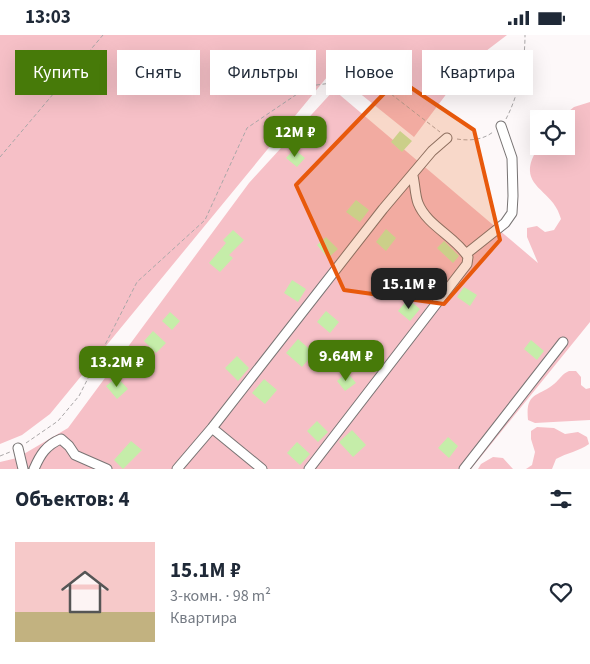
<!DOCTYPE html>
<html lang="ru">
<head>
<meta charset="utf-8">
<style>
  :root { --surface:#fff; --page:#f6f6f7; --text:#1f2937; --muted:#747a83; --accent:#477a09 }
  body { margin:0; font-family:"Source Sans 3",sans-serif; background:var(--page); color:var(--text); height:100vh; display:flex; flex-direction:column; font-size:19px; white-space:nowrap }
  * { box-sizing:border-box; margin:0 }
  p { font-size:16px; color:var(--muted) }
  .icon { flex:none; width:28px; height:28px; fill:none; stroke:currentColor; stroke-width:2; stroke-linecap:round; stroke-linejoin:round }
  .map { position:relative; height:434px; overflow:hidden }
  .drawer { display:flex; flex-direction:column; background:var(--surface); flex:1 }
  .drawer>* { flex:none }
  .banner { position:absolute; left:15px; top:15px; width:560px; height:45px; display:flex; gap:10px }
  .fabs { position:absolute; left:530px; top:75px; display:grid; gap:10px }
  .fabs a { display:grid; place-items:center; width:45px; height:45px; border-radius:0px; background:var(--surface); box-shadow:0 5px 20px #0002; font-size:25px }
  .price { position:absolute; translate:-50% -42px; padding:0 11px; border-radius:10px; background:var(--accent); color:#fff; font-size:16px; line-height:32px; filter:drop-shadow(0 1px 2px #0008) }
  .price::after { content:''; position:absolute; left:50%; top:30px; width:15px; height:11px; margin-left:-8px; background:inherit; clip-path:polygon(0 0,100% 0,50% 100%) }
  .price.current { background:#222; color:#fff }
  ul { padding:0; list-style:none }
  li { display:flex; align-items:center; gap:15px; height:125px; padding:0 15px }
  li span { display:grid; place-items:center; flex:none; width:140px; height:100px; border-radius:0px; color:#555 }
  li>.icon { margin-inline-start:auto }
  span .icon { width:60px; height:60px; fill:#fffc; stroke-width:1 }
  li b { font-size:21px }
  h2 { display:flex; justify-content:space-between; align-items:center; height:60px; padding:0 15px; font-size:21px }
  .chip { padding:0 18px; border-radius:0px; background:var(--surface); box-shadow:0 5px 20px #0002; font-size:18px; line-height:45px }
  .chip.current { background:var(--accent); color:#fff }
  .status { display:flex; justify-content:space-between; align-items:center; height:35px; padding:0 25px; background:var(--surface); direction:ltr }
  .status svg { height:14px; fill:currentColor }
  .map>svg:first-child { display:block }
  .green { fill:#f6c0c7 }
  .building { fill:#c5eda9 }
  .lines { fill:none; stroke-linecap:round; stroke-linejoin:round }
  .street-casing { stroke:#787474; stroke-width:11 }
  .path { stroke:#aaa7a8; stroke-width:1; stroke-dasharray:4 2.5; stroke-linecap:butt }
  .street { stroke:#fff; stroke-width:9 }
  .marked { fill:#e8590c; fill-opacity:0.2; stroke:#e8590c; stroke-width:4; stroke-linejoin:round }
</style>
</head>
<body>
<div class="status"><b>13:03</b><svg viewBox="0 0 49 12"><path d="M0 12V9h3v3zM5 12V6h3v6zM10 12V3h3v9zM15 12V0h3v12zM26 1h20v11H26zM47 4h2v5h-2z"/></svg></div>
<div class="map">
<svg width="590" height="434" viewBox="0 0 590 434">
  <rect width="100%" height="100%" fill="#fdf8f9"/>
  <!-- green -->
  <path class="green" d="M0 0H507L469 29 414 102 332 36 50 379 22 400 0 409Z
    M334 55 538 228 527 202V193L537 191 545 197 554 195 561 184C553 151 512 153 539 111H566V84H559L574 72 590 67V287L471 434H0V427L17 423 68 393 249 148Z
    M569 336H576L581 342V350L586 354 590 353V385L535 388 528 385C525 356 539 362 554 349 560 344 562 339 569 336Z
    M537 392 554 393 565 399 578 397 587 402 589 409C579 416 567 418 556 424L552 434H526L532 430 535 417 531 404V396Z
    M493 422 503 423 513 434H478L481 429Z"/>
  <!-- building -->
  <path class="building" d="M400 96 412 106 402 117 391 107Z
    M294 114 305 123 297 132 286 123Z
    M356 165 369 175 360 187 346 177Z
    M386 194 396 203 386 216 376 207Z
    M233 195 244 205 229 220 233 223 220 237 209 228 226 208 223 205Z
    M326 202 338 214 328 223 317 210Z
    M444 206 459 221 453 228 437 213Z
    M414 235 426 246 415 259 402 248Z
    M292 245 306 254 298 267 284 258Z
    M464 252 477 260 470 271 457 262Z
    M408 264 420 274 410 286 398 276Z
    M326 276 339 287 330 298 317 287Z
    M170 277 180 286 172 295 162 286Z
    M153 296 166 308 156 318 144 306Z
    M298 304 314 318 302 332 286 318Z
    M531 305 544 316 537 325 524 314Z
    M237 321 249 333 238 346 225 333Z
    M347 337 356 348 345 356 337 346Z
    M117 342 128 354 117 364 106 351Z
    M264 344 277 355 265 369 252 358Z
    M317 386 328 397 318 407 307 396Z
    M352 395 366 410 353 422 339 407Z
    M448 402 458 411 449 423 438 413Z
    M131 406 142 415 123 434 114 425Z
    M297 407 310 419 300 430 287 418Z"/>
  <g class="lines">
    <defs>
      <path id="street" d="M466 219 505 188 512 178 513 161 512 123 501 91
        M212 393 262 434
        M18 413 23 434
        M34 434C40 420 46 410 61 404L69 411 75 420 107 434
        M177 434 212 393 383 174 432 116 447 103
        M309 434 467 229 468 222C455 201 427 191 418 168 415 160 415 149 413 141
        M464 434 563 307"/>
    </defs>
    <!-- street casing -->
    <use href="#street" class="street-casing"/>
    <!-- path -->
    <path class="path" d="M506 84C519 59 525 28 525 0
      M457 104C469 106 483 105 493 97
      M0 122 103 0
      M26 408 58 386 79 361 137 247 205 185 247 93 309 51 354 45 391 59 440 97
      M0 421 10 417"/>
    <!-- street -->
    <use href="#street" class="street"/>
  </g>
  <!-- marked area -->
  <path class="marked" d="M398 44 474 95 500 205 444 269 344 255 296 150Z"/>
</svg>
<div class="fabs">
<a><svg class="icon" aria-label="locate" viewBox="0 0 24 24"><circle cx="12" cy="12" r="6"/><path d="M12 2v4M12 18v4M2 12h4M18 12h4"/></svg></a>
</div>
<b class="price" style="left:295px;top:123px">12M ₽</b>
<b class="price current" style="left:409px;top:275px">15.1M ₽</b>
<b class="price" style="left:346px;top:347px">9.64M ₽</b>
<b class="price" style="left:117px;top:353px">13.2M ₽</b>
<div class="banner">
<a class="chip current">Купить</a>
<a class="chip">Снять</a>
<a class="chip">Фильтры</a>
<a class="chip">Новое</a>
<a class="chip">Квартира</a>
</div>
</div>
<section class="drawer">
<h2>Объектов: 4<svg class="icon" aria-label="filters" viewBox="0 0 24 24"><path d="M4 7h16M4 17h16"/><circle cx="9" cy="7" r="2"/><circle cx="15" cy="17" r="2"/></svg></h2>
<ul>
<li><span style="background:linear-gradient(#f6c9c9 70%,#c2b280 0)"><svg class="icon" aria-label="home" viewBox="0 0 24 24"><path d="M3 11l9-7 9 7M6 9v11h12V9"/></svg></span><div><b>15.1M ₽</b><p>3-комн. · 98 m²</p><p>Квартира</p></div><svg class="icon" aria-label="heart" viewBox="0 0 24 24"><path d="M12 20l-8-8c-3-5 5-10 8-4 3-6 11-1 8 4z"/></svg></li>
</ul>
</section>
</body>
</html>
